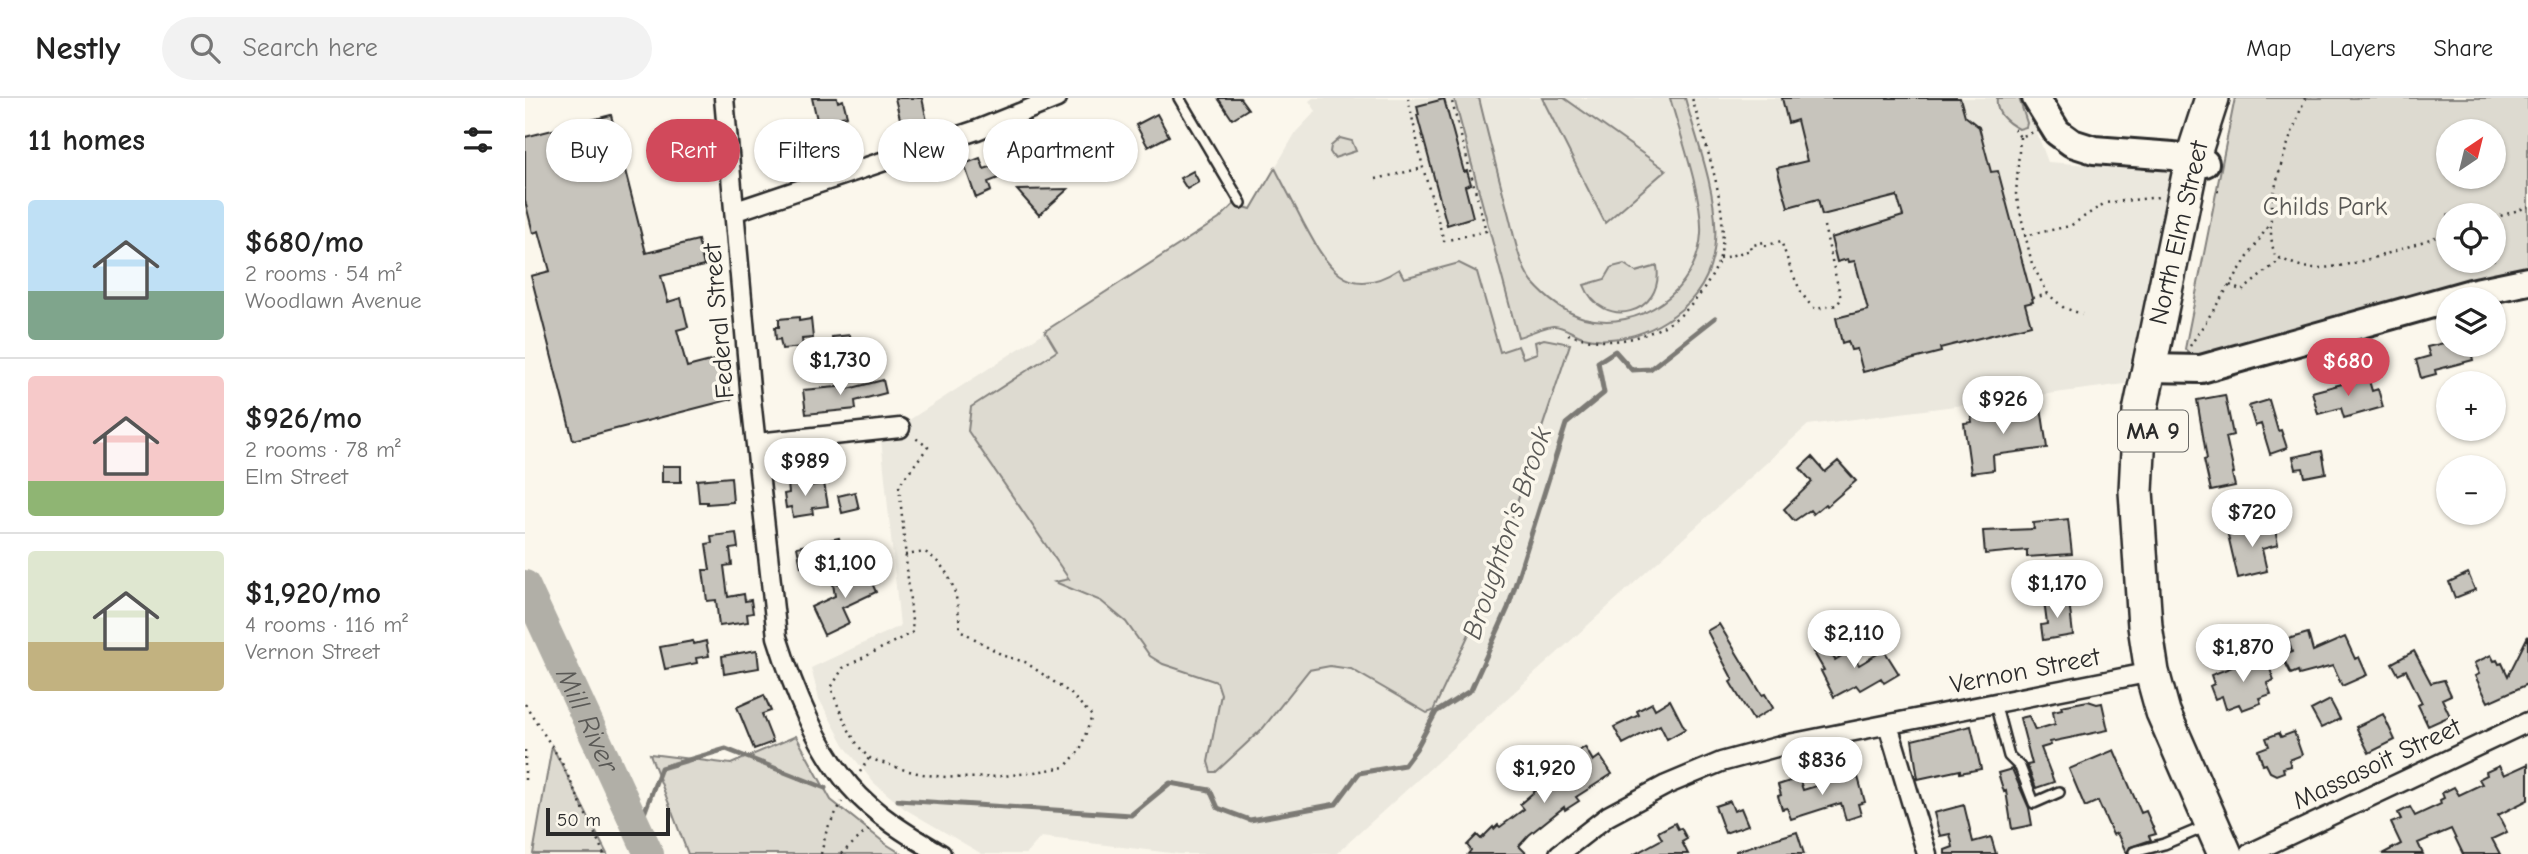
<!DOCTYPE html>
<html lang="en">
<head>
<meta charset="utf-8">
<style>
  :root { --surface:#fff; --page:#f2f2f2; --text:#222; --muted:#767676; --line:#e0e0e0; --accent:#d1495b }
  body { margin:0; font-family:"Comic Neue",sans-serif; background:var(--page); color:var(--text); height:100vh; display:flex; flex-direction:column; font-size:26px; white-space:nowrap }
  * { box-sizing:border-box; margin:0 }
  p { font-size:23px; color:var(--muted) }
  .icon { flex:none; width:38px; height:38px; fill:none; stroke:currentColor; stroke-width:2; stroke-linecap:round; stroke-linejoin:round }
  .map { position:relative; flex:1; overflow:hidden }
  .panel { display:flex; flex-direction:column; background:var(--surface); width:525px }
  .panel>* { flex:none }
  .banner { position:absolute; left:21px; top:21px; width:665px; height:63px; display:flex; gap:14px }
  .needle { width:46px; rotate:35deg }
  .fabs { position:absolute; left:1911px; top:21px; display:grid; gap:14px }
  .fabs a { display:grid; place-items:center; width:70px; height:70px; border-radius:50%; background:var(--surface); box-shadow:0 2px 5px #0004; font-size:35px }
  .scale { position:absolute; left:21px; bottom:18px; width:124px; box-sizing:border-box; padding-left:7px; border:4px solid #2b2b2b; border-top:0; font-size:19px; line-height:24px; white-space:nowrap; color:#2b2b2b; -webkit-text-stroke:5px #fbf7ec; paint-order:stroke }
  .price { position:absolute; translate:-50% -60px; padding:0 16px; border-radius:24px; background:#fff; color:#222; font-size:23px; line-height:46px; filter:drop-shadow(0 2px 4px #0008) }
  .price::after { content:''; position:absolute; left:50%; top:42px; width:21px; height:16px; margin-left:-10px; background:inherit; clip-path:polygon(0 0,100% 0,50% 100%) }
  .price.selected { background:var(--accent); color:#fff }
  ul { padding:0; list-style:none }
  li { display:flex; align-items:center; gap:21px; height:175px; padding:0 28px }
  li+li { border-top:2px solid var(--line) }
  li span { display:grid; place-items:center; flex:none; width:196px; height:140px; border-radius:7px; color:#555 }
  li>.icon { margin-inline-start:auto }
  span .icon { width:84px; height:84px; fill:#fffc; stroke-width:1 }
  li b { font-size:30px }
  h2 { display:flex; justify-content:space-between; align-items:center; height:84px; padding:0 28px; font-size:30px }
  .pill { padding:0 24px; border-radius:32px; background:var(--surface); box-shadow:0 2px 5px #0004; font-size:24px; line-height:63px }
  .pill.selected { background:var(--accent); color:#fff }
  header { display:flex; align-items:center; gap:42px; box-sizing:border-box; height:98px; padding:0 35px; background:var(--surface); border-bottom:2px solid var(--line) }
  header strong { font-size:33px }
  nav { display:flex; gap:38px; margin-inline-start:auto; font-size:24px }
  .search { width:490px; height:63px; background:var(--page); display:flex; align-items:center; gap:18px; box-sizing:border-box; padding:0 24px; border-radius:38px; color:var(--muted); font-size:26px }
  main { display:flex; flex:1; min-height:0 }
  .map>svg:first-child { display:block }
  .built { fill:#ebe8de }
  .green { fill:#dddad0; stroke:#84827e; stroke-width:2; fill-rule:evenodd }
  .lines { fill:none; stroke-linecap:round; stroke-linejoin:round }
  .stream { stroke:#7b7a75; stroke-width:5 }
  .river { stroke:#b1afa7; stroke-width:30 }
  .building { fill:#c7c4bc; stroke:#2b2b2b; stroke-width:2 }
  .lane-casing { stroke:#2b2b2b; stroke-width:14 }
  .street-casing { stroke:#2b2b2b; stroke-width:23 }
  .secondary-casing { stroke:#2b2b2b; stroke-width:32 }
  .highway-casing { stroke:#2b2b2b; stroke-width:38 }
  .path { stroke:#2b2b2b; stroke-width:2.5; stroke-dasharray:2 5; stroke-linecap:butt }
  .lane { stroke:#fbf7ec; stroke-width:9 }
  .street { stroke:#fbf7ec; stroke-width:18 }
  .secondary { stroke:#fbf7ec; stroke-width:26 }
  .highway { stroke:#fbf7ec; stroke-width:33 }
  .labels { text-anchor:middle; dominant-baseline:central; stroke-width:7; stroke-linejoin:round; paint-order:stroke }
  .shield { fill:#fbf7ec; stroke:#696865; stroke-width:2 }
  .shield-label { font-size:24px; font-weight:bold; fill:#2b2b2b }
  .park-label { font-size:26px; fill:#585754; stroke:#fbf7ec }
  .street-label { font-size:26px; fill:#2b2b2b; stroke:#fbf7ec }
  .water-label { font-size:28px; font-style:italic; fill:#5a5956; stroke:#fbf7ec }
</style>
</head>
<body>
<header>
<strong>Nestly</strong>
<div class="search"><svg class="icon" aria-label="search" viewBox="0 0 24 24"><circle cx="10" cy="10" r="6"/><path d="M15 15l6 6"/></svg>Search here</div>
<nav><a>Map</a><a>Layers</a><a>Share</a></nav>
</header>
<main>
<section class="panel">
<h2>11 homes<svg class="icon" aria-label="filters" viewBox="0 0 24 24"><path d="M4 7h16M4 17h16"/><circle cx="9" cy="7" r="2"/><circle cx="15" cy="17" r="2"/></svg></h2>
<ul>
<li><span style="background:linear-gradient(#bfe0f5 65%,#7fa58c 0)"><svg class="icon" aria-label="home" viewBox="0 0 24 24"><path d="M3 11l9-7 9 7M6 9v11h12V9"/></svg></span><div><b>$680/mo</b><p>2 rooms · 54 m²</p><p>Woodlawn Avenue</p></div></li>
<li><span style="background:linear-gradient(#f6c9c9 75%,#8fb573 0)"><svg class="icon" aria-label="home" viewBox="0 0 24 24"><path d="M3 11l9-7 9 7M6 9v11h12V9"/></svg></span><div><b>$926/mo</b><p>2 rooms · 78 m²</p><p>Elm Street</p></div></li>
<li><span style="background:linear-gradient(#dfe7d0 65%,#c2b280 0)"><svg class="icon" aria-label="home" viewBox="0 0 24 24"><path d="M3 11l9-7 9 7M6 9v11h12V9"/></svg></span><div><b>$1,920/mo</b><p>4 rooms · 116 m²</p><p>Vernon Street</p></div></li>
</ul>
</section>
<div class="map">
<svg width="2003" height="756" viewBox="0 0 2003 756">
  <rect width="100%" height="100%" fill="#fbf7ec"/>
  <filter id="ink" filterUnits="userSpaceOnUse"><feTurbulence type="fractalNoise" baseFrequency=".0143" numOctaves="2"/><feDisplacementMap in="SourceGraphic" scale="14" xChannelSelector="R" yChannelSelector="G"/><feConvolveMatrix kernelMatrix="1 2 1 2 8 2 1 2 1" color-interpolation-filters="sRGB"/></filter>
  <g filter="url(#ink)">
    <!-- built -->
    <path class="built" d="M649 0H662L726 111 771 34 791 13 784 3 788 0H1499L1523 64 1649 73 1600 286 1283 327 811 756H654L516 739 501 756H457L380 711 349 685 321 650 294 601 286 570 375 528 356 341 249 352 378 326 694 121 709 106Z"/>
    <!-- green -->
    <path class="green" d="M929 0H954C963 38 973 76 983 114 989 136 993 165 1007 184 1021 200 1039 214 1059 220 1114 235 1173 192 1176 135 1178 100 1155 36 1145 0H1160C1179 70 1223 165 1149 217 1130 231 1108 240 1085 241 1077 242 1066 241 1058 239 1049 237 1038 227 1028 228 1017 229 1004 236 993 239Z
      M1017 0H1039L1141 72 1080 125Z
      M1472 0H1494L1502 25 1501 29 1494 31C1481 24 1470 15 1472 0Z
      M1710 0H2003V173L1851 208 1750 239 1669 260 1660 251ZM1923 33H1969V79H1923ZM1923 117H1969V163H1923Z
      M815 40 827 43 831 53 809 60 805 54 806 48Z
      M750 70C759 88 769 106 778 124 800 165 821 206 874 171L879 180 934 165 952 174 975 254 993 248 998 260 1012 255 1010 244 1019 241 1045 246 959 504 908 613 902 615 826 571 805 568 784 572 738 630 691 674H686L683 664 696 596 692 584 638 566 625 558 601 524 576 503 530 484 544 481 443 333 446 309 532 253 520 233 694 121 709 106 726 111Z
      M1099 166 1111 174 1132 168C1140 217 1077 233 1059 187L1080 181 1087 169Z
      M271 638 306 702 361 746 377 756H163L125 656 206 666Z
      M27 648 82 756H8Z"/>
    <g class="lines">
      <!-- stream -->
      <path class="stream" d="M373 702 606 717 645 685 685 692 693 710 725 722 811 706 834 675 879 667 891 651 911 614 946 592 983 510 1041 326 1079 295 1073 264 1090 253 1107 272 1125 271 1190 220
        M113 732 136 670 201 651 300 690"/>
      <!-- river -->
      <path class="river" id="s1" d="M0 487 124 756"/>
    </g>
    <!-- building -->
    <path class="building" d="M287 0H312L313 4 318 2 322 18 316 19 322 41 278 51 273 31 293 26Z
      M370 0H397L402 23 377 29Z
      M693 0H715L723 11 707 21Z
      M1257 0H1435L1440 18 1454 29 1466 74 1473 73 1508 204 1500 206 1506 227 1415 250 1416 254 1338 274 1332 251 1326 252 1323 243 1317 245 1311 220 1343 212 1330 163 1324 164 1323 161 1312 164 1306 140 1378 118 1372 98 1297 117 1293 101 1263 109 1252 70 1282 63 1272 22 1263 25Z
      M919 1 939 74 942 73 946 86 940 88 948 119 922 127 892 17H894L892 8Z
      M632 16 644 38 623 49 611 27Z
      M86 17 121 155 173 142 179 168 136 178 143 204 156 200 163 229 152 232 162 269 197 260 207 301 48 342 6 178 25 173 14 133 8 135 0 103V39Z
      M495 50 497 56 509 51 512 57 527 50 533 65 492 82 489 74 463 84 466 93 451 100 439 66 455 60 459 71 484 63 481 57Z
      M668 73 674 84 662 91 655 80Z
      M543 91 514 117 492 92Z
      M274 219V223L286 221 288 240 277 241 278 249 257 251 255 241 251 242 250 229H254V221Z
      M325 237 328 259 310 262 307 239Z
      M1923 244V247H1937L1938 251 1945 249 1948 262 1910 272 1911 276 1896 280 1891 262 1905 258 1902 249Z
      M1843 279 1847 293 1853 291 1858 309 1819 320 1816 310 1793 316 1787 294Z
      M358 282 361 295 330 303 331 311 281 316 278 292 323 288V291Z
      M1700 297 1708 337 1701 339 1709 375 1707 376 1710 388 1686 393 1679 362 1682 361 1672 302Z
      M1744 302 1753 333 1756 332 1762 350 1745 356 1736 326 1730 328 1724 308Z
      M1516 309 1522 350 1468 357 1469 372 1446 375 1439 325 1447 324 1446 319Z
      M1797 353 1801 375 1780 379 1778 370 1771 371 1768 359Z
      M1287 359 1300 374 1313 363 1331 383 1302 408 1300 406 1288 416 1285 412 1269 423 1259 411 1287 384 1275 370Z
      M137 368H156V384H137Z
      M206 379 208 404 182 406V404H174L172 382Z
      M283 383 284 388 299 385 303 408 287 410 288 416 268 419 266 409 261 410 259 396 264 395 263 386Z
      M330 394 334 411 317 415 313 398Z
      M1543 421 1547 456 1502 459V452L1460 456 1458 433 1509 431 1508 425Z
      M1749 426 1753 447 1737 451 1742 473 1713 480 1703 437Z
      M211 435 213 450 205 451 207 467 199 468 203 499 219 496 220 503 226 502 228 515 222 516 223 524 194 528 191 502 182 503 178 472H185L181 446 187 445 186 438Z
      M314 440 318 456 299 460 300 464 276 469 272 449Z
      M351 465 353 484 347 485 351 494 317 510 324 525 299 537 286 509 310 498 308 486 339 481 338 467Z
      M1943 475 1950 492 1930 500 1924 484Z
      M1532 502 1533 505 1544 503 1548 537 1518 542 1516 527 1522 526 1519 503Z
      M1194 526 1237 597 1240 596 1248 610 1228 622 1205 584 1208 582 1182 533Z
      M1783 535 1788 553 1820 539 1830 561 1834 559 1842 577 1817 588 1808 568 1774 577 1773 573 1766 576 1757 558 1767 554 1763 541Z
      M2003 538V586L1963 604 1950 578 1954 576 1949 565 1966 557 1969 563 1972 562 1974 566 1977 565 1983 578Z
      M168 543 169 546 181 543 184 558 171 560 172 565 140 571 135 549Z
      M1300 546 1310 562 1325 553 1334 567 1359 552 1374 576 1359 585 1356 580 1335 592 1331 587 1309 599 1296 573 1299 572 1288 553Z
      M232 552 234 570 199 576 197 558Z
      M1889 553 1906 585 1919 582 1926 597 1917 601 1925 618 1903 628 1893 607 1897 605 1881 572 1873 576 1867 565Z
      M1741 560 1749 582 1742 585 1746 596 1734 600 1736 605 1717 612 1714 606 1701 611 1697 598 1690 601 1685 588 1689 586 1686 577 1720 564 1721 567Z
      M239 597 246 613 237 616 248 644 229 651 212 609Z
      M1145 602 1160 631 1142 641 1135 627 1098 646 1089 629 1114 617 1112 613 1127 605 1130 611Z
      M1805 602 1815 621 1796 630 1786 612Z
      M1563 603 1572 606 1577 605 1583 632 1525 644 1526 647 1516 650 1529 684 1511 690 1502 667 1507 666 1495 620 1504 618 1510 632 1530 626 1528 613 1537 611 1536 608Z
      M1858 616 1870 642 1844 655 1831 629Z
      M1446 628 1456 671 1435 675V672L1393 681 1387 642Z
      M1769 634 1777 657 1764 662 1766 668 1758 670 1759 674 1751 677 1745 674 1741 666 1738 667 1733 652 1744 648 1741 640 1754 635 1756 639Z
      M1060 649 1068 663 1075 658 1087 676 1051 699 1054 703 1040 712 1039 709 1004 737 994 748 1002 756H943L946 752 942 747 952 737 956 741 968 729 969 731 973 727 975 729 999 711 995 706 1017 687 1041 671 1036 665Z
      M1589 652 1616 715 1621 713 1631 736 1624 738 1626 742 1605 749 1602 756 1592 735 1588 737 1573 703 1560 709 1544 671Z
      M2003 666V702L1973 717 1982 734 1967 741 1975 756H1938L1926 731 1893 745 1898 756H1857L1876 746 1866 725 1876 721 1873 715 1885 709 1890 718 1916 706 1915 702 1919 700 1917 695 1929 689 1934 697 1957 686 1954 681 1962 677 1961 674 1974 668 1979 677Z
      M1487 671 1504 710 1507 727 1487 731 1481 693 1479 694 1473 675Z
      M1325 678 1326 681 1333 679 1340 704 1333 706 1336 717 1321 722 1316 705 1266 721 1262 710 1257 711 1253 698 1256 697 1253 687 1274 680 1278 692Z
      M1205 703 1209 713 1216 710 1223 727 1200 735 1190 708Z
      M1439 707 1448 744 1466 739 1471 756H1420V752L1428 749 1425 736 1415 738 1409 715Z
      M1150 725 1153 731 1156 730 1162 741 1157 744 1163 756H1110L1137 741 1133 734Z
      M1272 734 1279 756H1211V753Z"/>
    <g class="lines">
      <defs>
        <path id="lane" d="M654 0 716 105
          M1470 605 1484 658 1495 669 1509 705 1534 694
          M1609 754 1639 746 1682 728"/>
        <path id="street" d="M199 0 226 301 252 539C268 590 290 647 325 688 350 717 383 737 416 756
          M211 113 452 32 532 0
          M232 345 375 330
          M1363 627 1402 756
          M1034 756 1083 718 1141 687 1196 664 1259 647 1627 574
          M1724 756 2003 624"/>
        <path id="secondary" d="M1511 0 1532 34 1547 45 1569 52 1648 58 1680 65
          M1624 270 1676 271 1946 195 2003 183"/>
        <path id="highway" d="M1687 0 1667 62 1615 314 1611 393 1620 528 1627 574 1638 614 1700 756"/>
      </defs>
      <!-- lane casing -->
      <use href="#lane" class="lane-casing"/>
      <!-- street casing -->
      <use href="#street" class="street-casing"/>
      <!-- secondary casing -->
      <use href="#secondary" class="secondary-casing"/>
      <!-- highway casing -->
      <use href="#highway" class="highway-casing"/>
      <!-- path -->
      <path class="path" d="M883 0 898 70 919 143 961 133 926 0
        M1780 0C1763 46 1735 109 1750 158 1762 163 1773 169 1786 170 1826 172 1885 147 1923 135
        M1489 31 1495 39 1509 34
        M1495 39 1491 96 1507 166 1523 196 1539 210 1557 216
        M851 81 898 70
        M1692 93H1696
        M1969 120 2003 109
        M1499 138 1545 128 1580 105 1634 99
        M1194 161 1226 152 1225 148 1239 144 1240 148 1256 143C1263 162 1274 201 1291 211L1312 207 1316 201 1299 128
        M1705 187 1717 193 1756 161
        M1508 200 1523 196
        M1043 236C1073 247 1102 245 1131 232 1150 224 1164 211 1176 195 1183 185 1190 174 1194 162 1208 118 1179 44 1167 0
        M1665 248 1745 125
        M380 457 400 454C429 472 433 500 435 532L479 558 500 564 545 595 567 618 555 652 540 669C483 679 420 688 365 667 359 665 350 663 345 660 327 647 314 610 306 590L318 570 388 534 374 387 403 349 389 339
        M0 606 36 663 79 756
        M0 652V684
        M335 674 344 660
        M296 756 302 731 317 704
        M316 756 345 730"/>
      <!-- lane -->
      <use href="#lane" class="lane"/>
      <!-- street -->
      <use href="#street" class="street"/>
      <!-- secondary -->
      <use href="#secondary" class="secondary"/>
      <!-- highway -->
      <use href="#highway" class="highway"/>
    </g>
  </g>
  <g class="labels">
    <!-- shield labels -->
    <rect class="shield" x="1593" y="312.5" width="70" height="41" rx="5"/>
    <g class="shield-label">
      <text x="1628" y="333">MA 9</text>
    </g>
    <!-- park labels -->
    <g class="park-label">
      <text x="1800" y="109">Childs Park</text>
    </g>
    <!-- street labels -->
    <g class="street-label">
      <text transform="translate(1654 135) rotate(-77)">North Elm Street</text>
      <text transform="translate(194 223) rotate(-95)">Federal Street</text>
      <text transform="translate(1500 573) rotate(-11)">Vernon Street</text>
      <text transform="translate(1852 666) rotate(-25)">Massasoit Street</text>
    </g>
    <!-- water labels -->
    <g class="water-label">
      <text transform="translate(982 435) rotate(-71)">Broughton's Brook</text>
      <text stroke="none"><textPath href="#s1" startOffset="149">Mill River</textPath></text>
    </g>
  </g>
</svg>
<div class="fabs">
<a><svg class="needle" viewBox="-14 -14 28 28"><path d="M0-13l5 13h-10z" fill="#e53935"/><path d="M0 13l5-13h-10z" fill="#767676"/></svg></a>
<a><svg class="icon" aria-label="locate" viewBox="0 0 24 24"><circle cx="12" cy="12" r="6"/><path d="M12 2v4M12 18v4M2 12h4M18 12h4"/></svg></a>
<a><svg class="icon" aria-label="layers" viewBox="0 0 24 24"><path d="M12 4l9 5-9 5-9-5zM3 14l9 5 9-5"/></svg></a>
<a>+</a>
<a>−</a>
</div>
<div class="scale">50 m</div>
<b class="price" style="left:315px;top:299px">$1,730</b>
<b class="price selected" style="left:1823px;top:300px">$680</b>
<b class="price" style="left:1478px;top:338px">$926</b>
<b class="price" style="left:280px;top:400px">$989</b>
<b class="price" style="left:1727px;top:451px">$720</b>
<b class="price" style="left:320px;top:502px">$1,100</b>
<b class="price" style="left:1532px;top:522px">$1,170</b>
<b class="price" style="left:1329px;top:572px">$2,110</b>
<b class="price" style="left:1718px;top:586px">$1,870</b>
<b class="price" style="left:1297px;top:699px">$836</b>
<b class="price" style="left:1019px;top:707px">$1,920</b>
<div class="banner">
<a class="pill">Buy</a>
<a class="pill selected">Rent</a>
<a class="pill">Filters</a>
<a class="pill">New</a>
<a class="pill">Apartment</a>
</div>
</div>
</main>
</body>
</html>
